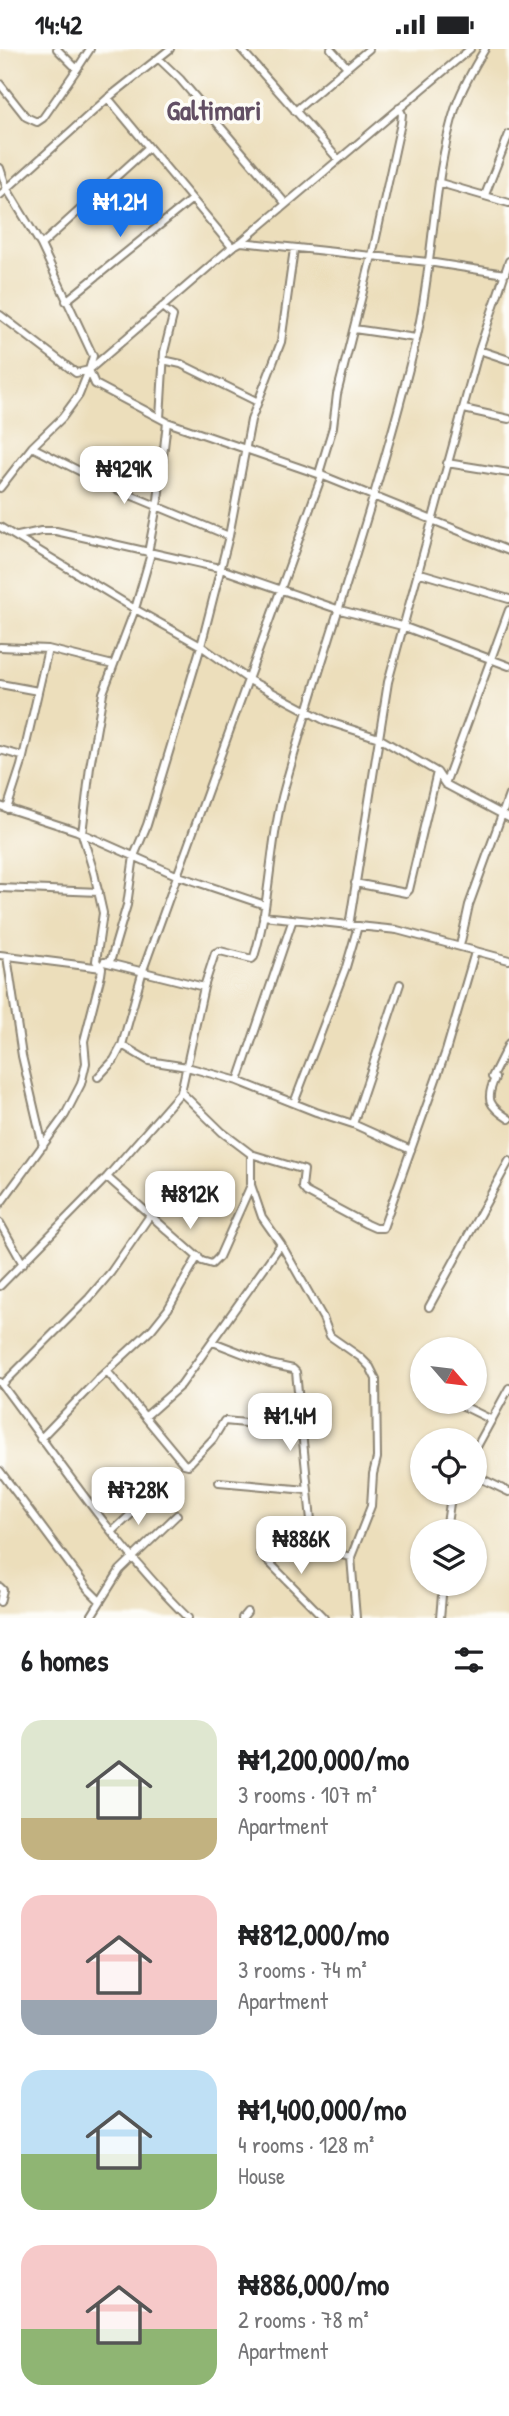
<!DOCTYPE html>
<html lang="en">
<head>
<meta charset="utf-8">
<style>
  :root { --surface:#fff; --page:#f2f2f2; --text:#202124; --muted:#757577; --accent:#1a73e8 }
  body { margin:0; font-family:"Patrick Hand",sans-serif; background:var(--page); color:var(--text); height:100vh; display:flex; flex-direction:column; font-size:26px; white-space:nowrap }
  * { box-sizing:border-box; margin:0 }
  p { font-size:23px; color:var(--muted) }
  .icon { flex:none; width:38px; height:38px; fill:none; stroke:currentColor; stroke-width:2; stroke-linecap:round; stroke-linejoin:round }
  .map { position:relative; height:1569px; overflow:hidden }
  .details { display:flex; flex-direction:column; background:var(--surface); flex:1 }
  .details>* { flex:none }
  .needle { width:46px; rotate:118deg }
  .tools { position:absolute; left:410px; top:1288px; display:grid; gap:14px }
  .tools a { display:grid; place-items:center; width:77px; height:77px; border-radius:50%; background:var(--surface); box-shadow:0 2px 5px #0004; font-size:35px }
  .price { position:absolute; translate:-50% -60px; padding:0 16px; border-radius:14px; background:#fff; color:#222; font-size:23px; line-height:46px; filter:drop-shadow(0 2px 4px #0008) }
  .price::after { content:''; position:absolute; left:50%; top:42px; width:21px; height:16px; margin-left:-10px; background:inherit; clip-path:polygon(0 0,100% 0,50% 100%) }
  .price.active { background:var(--accent); color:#fff }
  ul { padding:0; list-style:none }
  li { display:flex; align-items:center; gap:21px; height:175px; padding:0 21px }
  li span { display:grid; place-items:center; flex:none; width:196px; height:140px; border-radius:21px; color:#555 }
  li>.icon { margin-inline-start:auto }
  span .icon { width:84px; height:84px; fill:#fffc; stroke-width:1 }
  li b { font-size:30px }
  h2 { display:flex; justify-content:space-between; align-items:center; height:84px; padding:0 21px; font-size:30px }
  .status { display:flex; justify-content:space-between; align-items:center; height:49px; padding:0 35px; background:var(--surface); direction:ltr }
  .status svg { height:19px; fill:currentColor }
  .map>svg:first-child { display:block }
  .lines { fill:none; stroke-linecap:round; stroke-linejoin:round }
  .minor-casing { stroke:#8c8473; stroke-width:10 }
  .minor { stroke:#fff; stroke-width:6 }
  .labels { text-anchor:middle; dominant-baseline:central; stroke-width:7; stroke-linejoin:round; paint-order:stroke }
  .district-label { font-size:28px; font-weight:bold; fill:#624f64; stroke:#fdfcf7 }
</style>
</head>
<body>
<div class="status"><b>14:42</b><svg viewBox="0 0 49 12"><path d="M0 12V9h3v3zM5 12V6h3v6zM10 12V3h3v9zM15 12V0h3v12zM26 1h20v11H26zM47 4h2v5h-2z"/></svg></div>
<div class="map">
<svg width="509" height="1569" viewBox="0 0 509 1569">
  <rect width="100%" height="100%" fill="#fdfcf7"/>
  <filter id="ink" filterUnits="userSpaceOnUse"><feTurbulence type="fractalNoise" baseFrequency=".0143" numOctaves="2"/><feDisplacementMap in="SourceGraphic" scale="14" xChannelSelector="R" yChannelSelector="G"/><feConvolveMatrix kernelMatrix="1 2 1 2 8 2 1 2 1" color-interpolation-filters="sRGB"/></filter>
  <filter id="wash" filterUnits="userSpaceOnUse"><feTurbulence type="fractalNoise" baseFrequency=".00686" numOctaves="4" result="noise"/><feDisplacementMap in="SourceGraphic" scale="28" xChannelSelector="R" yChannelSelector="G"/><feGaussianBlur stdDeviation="1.57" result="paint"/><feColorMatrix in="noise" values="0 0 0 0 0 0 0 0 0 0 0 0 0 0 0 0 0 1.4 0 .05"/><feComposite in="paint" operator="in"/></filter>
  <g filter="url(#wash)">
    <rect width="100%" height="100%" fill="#ecdebb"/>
  </g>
  <g filter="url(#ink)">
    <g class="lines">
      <defs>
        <path id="minor" d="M57 0 77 20 90 0
          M241 0 338 110
          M331 0 347 18
          M159 10 180 30 286 155
          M0 35 26 68 37 73 43 69 77 20
          M108 49 232 198
          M295 62 369 0
          M0 119 7 140 41 196 93 307 89 321 95 335 167 373 321 426 509 502
          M440 134 509 154
          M0 146 108 49 170 0
          M485 146 509 85
          M241 193 428 213 505 225
          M41 196 149 98
          M66 252 192 150
          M0 266 76 324 89 321
          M354 280 416 289
          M479 301 509 311
          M163 311 181 315 258 353
          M464 360 509 370
          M160 369 164 303 173 267 162 258
          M32 398 111 438 229 487
          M447 414 509 424
          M0 439 32 398 62 369 79 346 89 321 232 198 241 193 470 0
          M0 478 135 560 201 597 249 631 326 672 379 689 437 723 445 735 509 769
          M18 487 41 482H56L215 518 340 561 402 577 509 617
          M417 523 509 550
          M0 598 48 600 113 616
          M0 635 38 642
          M0 701 22 707
          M445 735 509 561
          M0 757 77 782 176 826 265 856
          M7 760 21 717 48 600
          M355 834 406 844 409 841 437 723
          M0 839 99 843
          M263 867 397 881 509 911
          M349 877 388 633 479 301 509 212
          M460 897 469 856 509 746
          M0 906 102 919
          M7 907 22 1007 43 1097
          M104 913 204 938
          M106 913 111 910 127 856 134 807 147 776 201 597 229 487 251 371 281 293 294 200
          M509 994 492 1028 495 1029C485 1051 489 1057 509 1070
          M122 996 143 921 321 429 320 421 333 378 337 345 372 207 401 74 402 65 399 59
          M98 1028 114 1011 122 996 149 1012 187 1018 238 1032 316 1063 353 1075 411 1101
          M238 1032 293 870
          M181 1043 222 1083 251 1105V1136L262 1168 281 1195 323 1269 330 1287 360 1308 370 1318 376 1330 377 1409 373 1425 371 1457 351 1508 356 1569
          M294 1054 346 918 358 877
          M353 1075 400 935
          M251 1105 304 1121 302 1138 306 1143 366 1175 375 1179H383L446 1002 475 903
          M107 1128 202 1212 212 1215 219 1208 251 1136
          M0 1155 65 1066 81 1035 86 1014 84 992 101 926 102 919 96 912 103 864 94 824 82 785 90 718 103 644 135 560 150 508 148 504 158 451 167 373
          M0 1174 23 1215
          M0 1237 107 1128 181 1043 204 938 215 904 220 902 252 910 254 908C271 853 269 793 285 737 327 588 380 442 416 291 434 215 432 130 456 57 463 37 474 18 485 0
          M429 1258 509 1112
          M213 1293 270 1315 293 1320 296 1323 313 1491 319 1501 351 1508
          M107 1322 184 1415 188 1416 213 1390 224 1372 301 1379
          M0 1333C60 1413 117 1499 188 1569
          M2 1336 89 1249 111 1223 151 1165
          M455 1353 492 1371
          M146 1367 181 1336 281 1195
          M40 1390 96 1332 152 1280 168 1260 198 1207
          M474 1403 509 1339
          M0 1422 88 1540 100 1552
          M474 1426 509 1443
          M219 1433 307 1441
          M113 1482 144 1453
          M446 1482 450 1454 454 1444
          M260 1504 324 1569
          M0 1538 3 1541 0 1553
          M90 1569 120 1521 177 1466
          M242 1569 247 1563
          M440 1569 443 1535"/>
      </defs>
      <!-- minor casing -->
      <use href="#minor" class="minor-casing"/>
      <!-- minor -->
      <use href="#minor" class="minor"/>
    </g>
  </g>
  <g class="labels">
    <!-- district labels -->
    <g class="district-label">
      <text x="214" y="61">Galtimari</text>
    </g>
  </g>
</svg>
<div class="tools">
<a><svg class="needle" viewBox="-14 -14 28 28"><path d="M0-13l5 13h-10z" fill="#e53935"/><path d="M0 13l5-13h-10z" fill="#757577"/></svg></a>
<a><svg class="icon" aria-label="locate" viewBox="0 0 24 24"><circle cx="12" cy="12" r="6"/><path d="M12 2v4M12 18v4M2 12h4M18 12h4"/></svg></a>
<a><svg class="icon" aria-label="layers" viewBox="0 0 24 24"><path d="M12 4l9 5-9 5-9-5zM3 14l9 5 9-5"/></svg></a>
</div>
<b class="price active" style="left:120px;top:190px">₦1.2M</b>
<b class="price" style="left:124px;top:457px">₦929K</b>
<b class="price" style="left:190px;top:1182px">₦812K</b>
<b class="price" style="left:290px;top:1404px">₦1.4M</b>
<b class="price" style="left:138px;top:1478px">₦728K</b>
<b class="price" style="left:301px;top:1527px">₦886K</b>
</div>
<section class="details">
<h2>6 homes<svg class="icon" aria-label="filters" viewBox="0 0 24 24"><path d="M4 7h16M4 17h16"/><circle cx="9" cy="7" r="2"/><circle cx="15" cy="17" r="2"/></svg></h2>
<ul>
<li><span style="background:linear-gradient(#dfe7d0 70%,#c2b280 0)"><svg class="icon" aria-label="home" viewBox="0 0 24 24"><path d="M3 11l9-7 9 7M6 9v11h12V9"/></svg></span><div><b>₦1,200,000/mo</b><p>3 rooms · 107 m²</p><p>Apartment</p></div></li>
<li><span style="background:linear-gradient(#f6c9c9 75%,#9aa5b1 0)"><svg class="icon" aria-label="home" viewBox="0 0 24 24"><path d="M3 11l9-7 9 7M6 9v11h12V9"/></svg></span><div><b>₦812,000/mo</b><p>3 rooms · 74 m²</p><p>Apartment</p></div></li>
<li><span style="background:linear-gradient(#bfe0f5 60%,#8fb573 0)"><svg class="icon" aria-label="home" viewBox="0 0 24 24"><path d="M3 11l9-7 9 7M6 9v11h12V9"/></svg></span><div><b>₦1,400,000/mo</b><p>4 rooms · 128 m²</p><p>House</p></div></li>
<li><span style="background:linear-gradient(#f6c9c9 60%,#8fb573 0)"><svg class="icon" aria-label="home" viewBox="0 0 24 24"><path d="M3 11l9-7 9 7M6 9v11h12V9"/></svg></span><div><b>₦886,000/mo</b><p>2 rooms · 78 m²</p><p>Apartment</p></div></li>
</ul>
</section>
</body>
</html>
